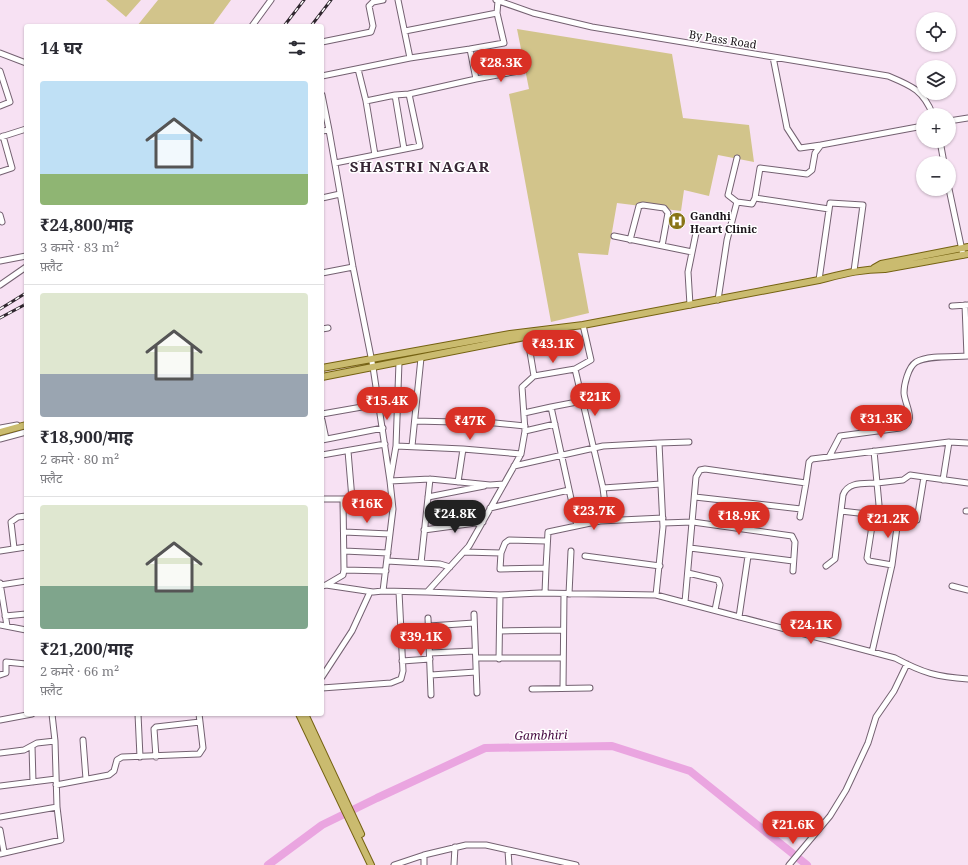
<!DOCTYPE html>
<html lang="hi">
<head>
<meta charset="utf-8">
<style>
  :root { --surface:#fff; --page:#f7f7f7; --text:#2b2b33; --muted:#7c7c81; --line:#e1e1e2; --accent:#d93025 }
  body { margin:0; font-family:"Noto Serif","Noto Sans Devanagari",serif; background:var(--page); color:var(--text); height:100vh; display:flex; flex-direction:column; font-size:15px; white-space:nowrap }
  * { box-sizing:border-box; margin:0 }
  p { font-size:13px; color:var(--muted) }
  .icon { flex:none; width:22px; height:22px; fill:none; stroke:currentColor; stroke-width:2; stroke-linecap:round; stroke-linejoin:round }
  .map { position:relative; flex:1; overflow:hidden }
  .side { position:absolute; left:24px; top:24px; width:300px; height:692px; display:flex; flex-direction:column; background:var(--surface); border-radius:4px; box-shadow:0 1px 3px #0004 }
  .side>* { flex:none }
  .controls { position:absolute; left:916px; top:12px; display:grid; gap:8px }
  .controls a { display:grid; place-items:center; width:40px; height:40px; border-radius:50%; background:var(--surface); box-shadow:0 1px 3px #0004; font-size:20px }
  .price { position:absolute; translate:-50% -34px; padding:0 9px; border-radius:14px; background:var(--accent); color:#fff; font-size:13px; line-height:26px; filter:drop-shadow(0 1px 2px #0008) }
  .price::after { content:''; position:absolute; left:50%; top:24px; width:12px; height:9px; margin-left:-6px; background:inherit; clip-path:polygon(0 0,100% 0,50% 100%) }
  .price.current { background:#222; color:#fff }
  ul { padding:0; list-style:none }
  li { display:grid; align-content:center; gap:8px; height:212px; padding:0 16px }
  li+li { border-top:1px solid var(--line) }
  li span { display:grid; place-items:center; height:124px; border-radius:4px; color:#555 }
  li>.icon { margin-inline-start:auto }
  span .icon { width:72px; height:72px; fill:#fffc; stroke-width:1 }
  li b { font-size:17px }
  h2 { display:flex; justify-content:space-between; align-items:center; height:48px; padding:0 16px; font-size:17px }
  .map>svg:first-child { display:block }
  .green { fill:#d2c48b }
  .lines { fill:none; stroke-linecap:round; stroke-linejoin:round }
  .river { stroke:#eaa5e0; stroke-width:8 }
  .minor-casing { stroke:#746171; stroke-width:7 }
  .major-casing { stroke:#756212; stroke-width:8 }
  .minor { stroke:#fff; stroke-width:5 }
  .major { stroke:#cabb6f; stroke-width:6 }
  .rail-casing { stroke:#30272f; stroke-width:3 }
  .rail { stroke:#fff; stroke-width:1.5; stroke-dasharray:4.5; stroke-linecap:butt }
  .labels { text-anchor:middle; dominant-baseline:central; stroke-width:3; stroke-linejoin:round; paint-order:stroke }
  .street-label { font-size:11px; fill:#191218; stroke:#fff }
  .poi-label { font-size:11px; font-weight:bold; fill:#191218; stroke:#fff; text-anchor:start }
  .water-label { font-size:12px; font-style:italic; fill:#460941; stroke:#fff }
  .district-label { font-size:15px; font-weight:bold; letter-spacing:1px; fill:#362634; stroke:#fff }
</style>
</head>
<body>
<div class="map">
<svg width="968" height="865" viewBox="0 0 968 865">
  <rect width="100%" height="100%" fill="#f7e1f3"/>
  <!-- green -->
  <path class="green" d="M106 0H141L126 17Z
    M158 0H231L212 26H137Z
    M517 29 672 54 683 118 749 125 754 162 718 155 709 196 684 190 681 211 617 203 608 255 578 253 589 313 551 322 509 94 529 89Z"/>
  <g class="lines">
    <!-- river -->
    <path class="river" d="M268 865 322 825 377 798 485 748 612 746 690 771 807 865"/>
    <defs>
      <path id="minor" d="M496 0 533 13 592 27 888 76C912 86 923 90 933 115
        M497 13 498 1
        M252 26 271 0
        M405 31 497 13 504 43 470 49 476 79 409 94
        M322 42 371 32 373 26 369 6 373 2 383 0
        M0 53 26 63
        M773 57 787 128 800 148 821 145
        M410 58 470 49
        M358 69 366 101
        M0 71 10 102 0 106
        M322 76 410 58 398 0
        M476 79 524 70
        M322 95 329 130 322 131
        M949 121 968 118
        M1 137 26 129
        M940 141 944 163
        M375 155 366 101 395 95
        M335 163 420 146 409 94 395 95 404 149
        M0 172 12 168 3 136
        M949 189 963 255
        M322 198 340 194
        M755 198 760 168 807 174 812 170 815 153 821 145 923 126
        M737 202 728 195 737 158
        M0 215 2 222
        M614 236 692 252
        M630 240 639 206 643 205 664 208 668 213 662 246
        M0 261 26 256
        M322 273 353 267
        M819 280 830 203 863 205 854 271
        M0 285 26 267
        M718 300 727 240 737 202 752 204 755 198 829 209
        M690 305 688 272 697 228
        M965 305 967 356
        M952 306 968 305
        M583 325 591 360 575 369 603 488 607 520
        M322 329 328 328
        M399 362 396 446 390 481 430 479 490 485 504 484
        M534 376 575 369
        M524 413 551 407
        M322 414 379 404
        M322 420 326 439
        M415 421 495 423 525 426
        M0 428 17 425
        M525 431 555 424
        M0 439 26 432
        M322 440 383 428
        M659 443 689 442
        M396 446 463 449
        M412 446 421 358
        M348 451 352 499
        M322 455 385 444
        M829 457 840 436 900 428C918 422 905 406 904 393 904 385 908 367 916 362 928 355 954 357 968 356
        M514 466 603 446 659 443 663 527 656 595
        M924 477 968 483
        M943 480 949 442
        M458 482 463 449 521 454
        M603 488 661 484
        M428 497 484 486
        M695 497 801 509
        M322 499H343
        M490 508 569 490
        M841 511 876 515
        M966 511H968
        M800 517 806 483
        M873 520 893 523 897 527 892 565
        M663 523 693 522 792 536 795 542 793 571
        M577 526 551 407 582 401
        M424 530 483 522
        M344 532 390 534
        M14 548 11 522 18 517 26 516
        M690 548 793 561
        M0 551 26 547
        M344 551 388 553
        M464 552 501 553 500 569 546 568 545 593
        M501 553 505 543 509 540 546 541
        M585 556 660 566
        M387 561 440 564 450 567
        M421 563 430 479
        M826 566 835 559 843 495C848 481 865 484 877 483L874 451
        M546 568 548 532 600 521 663 518
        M344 570 386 571
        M688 573 718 580 720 585 715 610
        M0 583 7 626
        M0 585 26 581
        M326 585 343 575 344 570 343 499 391 497
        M322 586 326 585 373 592 383 591 393 509 390 481 373 367 353 267 329 130
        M952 586 968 590
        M383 591 427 592 469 546 521 454 525 431 522 387 534 376 527 334
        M427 592 500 595 540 593 656 595 895 658C923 673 937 677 968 679
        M569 594 571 551
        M685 602 696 477 700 470 705 469 806 483 809 462 812 459 949 442 968 443
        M474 614 477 693
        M5 616 26 614
        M739 617 748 556
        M428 618 431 695
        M0 625 26 630
        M429 626 474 623
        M500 631 563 630
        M872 652 892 565 869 561 867 558 872 526 879 505 877 483 903 480 910 475 924 477 917 520
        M430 653 475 651
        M476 658H563
        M499 659 500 595
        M402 661 430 659
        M0 675 6 673V662L26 664
        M431 675 476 672
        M322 677 352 631 370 592
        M322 688 391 683 401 679 403 671 399 592
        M563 688 564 594
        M532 689 590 688
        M138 714 140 757
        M0 720 32 714
        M83 740 86 779
        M32 746 33 782
        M0 753 24 750 37 743 55 741
        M156 757 154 729 156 727 200 722 199 714
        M56 785 109 775 114 771 117 760 122 757 199 754 203 748 200 722
        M0 786 56 779
        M0 817 57 807
        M0 830 4 852
        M508 851 509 865
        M0 854 61 840 57 807 55 741 52 714
        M394 865 424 855
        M424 865V855L466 845H486L576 865
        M454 865 455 847
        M789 865 830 816 846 790 868 743 876 717 894 691 907 664"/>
      <path id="major" d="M874 268 881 264 968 247
        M322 368 510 334 583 325 819 280C843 274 860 269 885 269L968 254
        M322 377 540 334
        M0 432 26 425
        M299 714 371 865
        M305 714 361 834"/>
    </defs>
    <!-- minor casing -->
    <use href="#minor" class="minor-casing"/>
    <!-- major casing -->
    <use href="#major" class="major-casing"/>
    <!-- minor -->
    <use href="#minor" class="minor"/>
    <!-- major -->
    <use href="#major" class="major"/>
    <defs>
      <path id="rail" d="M284 26 304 0
        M311 26 331 0
        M0 309 26 293
        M0 318 26 304"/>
    </defs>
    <!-- rail casing -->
    <use href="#rail" class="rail-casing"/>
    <!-- rail -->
    <use href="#rail" class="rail"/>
  </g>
  <!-- icons -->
  <defs>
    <symbol id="hospital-disc" viewBox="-11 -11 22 22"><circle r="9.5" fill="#897417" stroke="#fff"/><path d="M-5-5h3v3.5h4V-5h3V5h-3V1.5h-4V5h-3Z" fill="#fff"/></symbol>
  </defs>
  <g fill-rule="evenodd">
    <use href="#hospital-disc" x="667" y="211" width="20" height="20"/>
  </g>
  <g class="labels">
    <!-- street labels -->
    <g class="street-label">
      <text transform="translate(723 39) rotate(9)">By Pass Road</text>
    </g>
    <!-- poi labels -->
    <g class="poi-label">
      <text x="690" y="215">Gandhi<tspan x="690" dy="13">Heart Clinic</tspan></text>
    </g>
    <!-- water labels -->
    <g class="water-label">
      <text transform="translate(541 735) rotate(-1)">Gambhiri</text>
    </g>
    <!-- district labels -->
    <g class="district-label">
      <text x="420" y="166">SHASTRI NAGAR</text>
    </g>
  </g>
</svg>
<div class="controls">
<a><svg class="icon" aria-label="locate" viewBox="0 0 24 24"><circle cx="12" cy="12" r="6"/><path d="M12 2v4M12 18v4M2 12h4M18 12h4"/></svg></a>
<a><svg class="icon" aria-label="layers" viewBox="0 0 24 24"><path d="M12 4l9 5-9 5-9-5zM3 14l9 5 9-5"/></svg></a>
<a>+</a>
<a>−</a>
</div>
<b class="price" style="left:501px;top:83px">₹28.3K</b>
<b class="price" style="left:553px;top:364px">₹43.1K</b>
<b class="price" style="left:595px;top:417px">₹21K</b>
<b class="price" style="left:387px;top:421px">₹15.4K</b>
<b class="price" style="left:881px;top:439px">₹31.3K</b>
<b class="price" style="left:470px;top:441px">₹47K</b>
<b class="price" style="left:367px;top:524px">₹16K</b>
<b class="price" style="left:594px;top:531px">₹23.7K</b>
<b class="price current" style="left:455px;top:534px">₹24.8K</b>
<b class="price" style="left:739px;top:536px">₹18.9K</b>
<b class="price" style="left:888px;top:539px">₹21.2K</b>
<b class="price" style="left:811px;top:645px">₹24.1K</b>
<b class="price" style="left:421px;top:657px">₹39.1K</b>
<b class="price" style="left:793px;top:845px">₹21.6K</b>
<section class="side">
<h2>14 घर<svg class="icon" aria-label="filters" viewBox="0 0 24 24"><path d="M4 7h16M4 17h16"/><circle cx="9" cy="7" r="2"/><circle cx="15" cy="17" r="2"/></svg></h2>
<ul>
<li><span style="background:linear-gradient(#bfe0f5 75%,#8fb573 0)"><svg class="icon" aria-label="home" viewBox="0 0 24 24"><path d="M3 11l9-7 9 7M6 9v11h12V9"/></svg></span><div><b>₹24,800/माह</b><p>3 कमरे · 83 m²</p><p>फ़्लैट</p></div></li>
<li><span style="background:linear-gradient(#dfe7d0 65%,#9aa5b1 0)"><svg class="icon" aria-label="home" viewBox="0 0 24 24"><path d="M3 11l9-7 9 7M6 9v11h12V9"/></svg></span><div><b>₹18,900/माह</b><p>2 कमरे · 80 m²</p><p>फ़्लैट</p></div></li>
<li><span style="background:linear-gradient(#dfe7d0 65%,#7fa58c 0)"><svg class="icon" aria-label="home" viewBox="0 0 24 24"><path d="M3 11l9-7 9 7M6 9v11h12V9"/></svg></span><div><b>₹21,200/माह</b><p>2 कमरे · 66 m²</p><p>फ़्लैट</p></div></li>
</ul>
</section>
</div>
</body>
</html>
